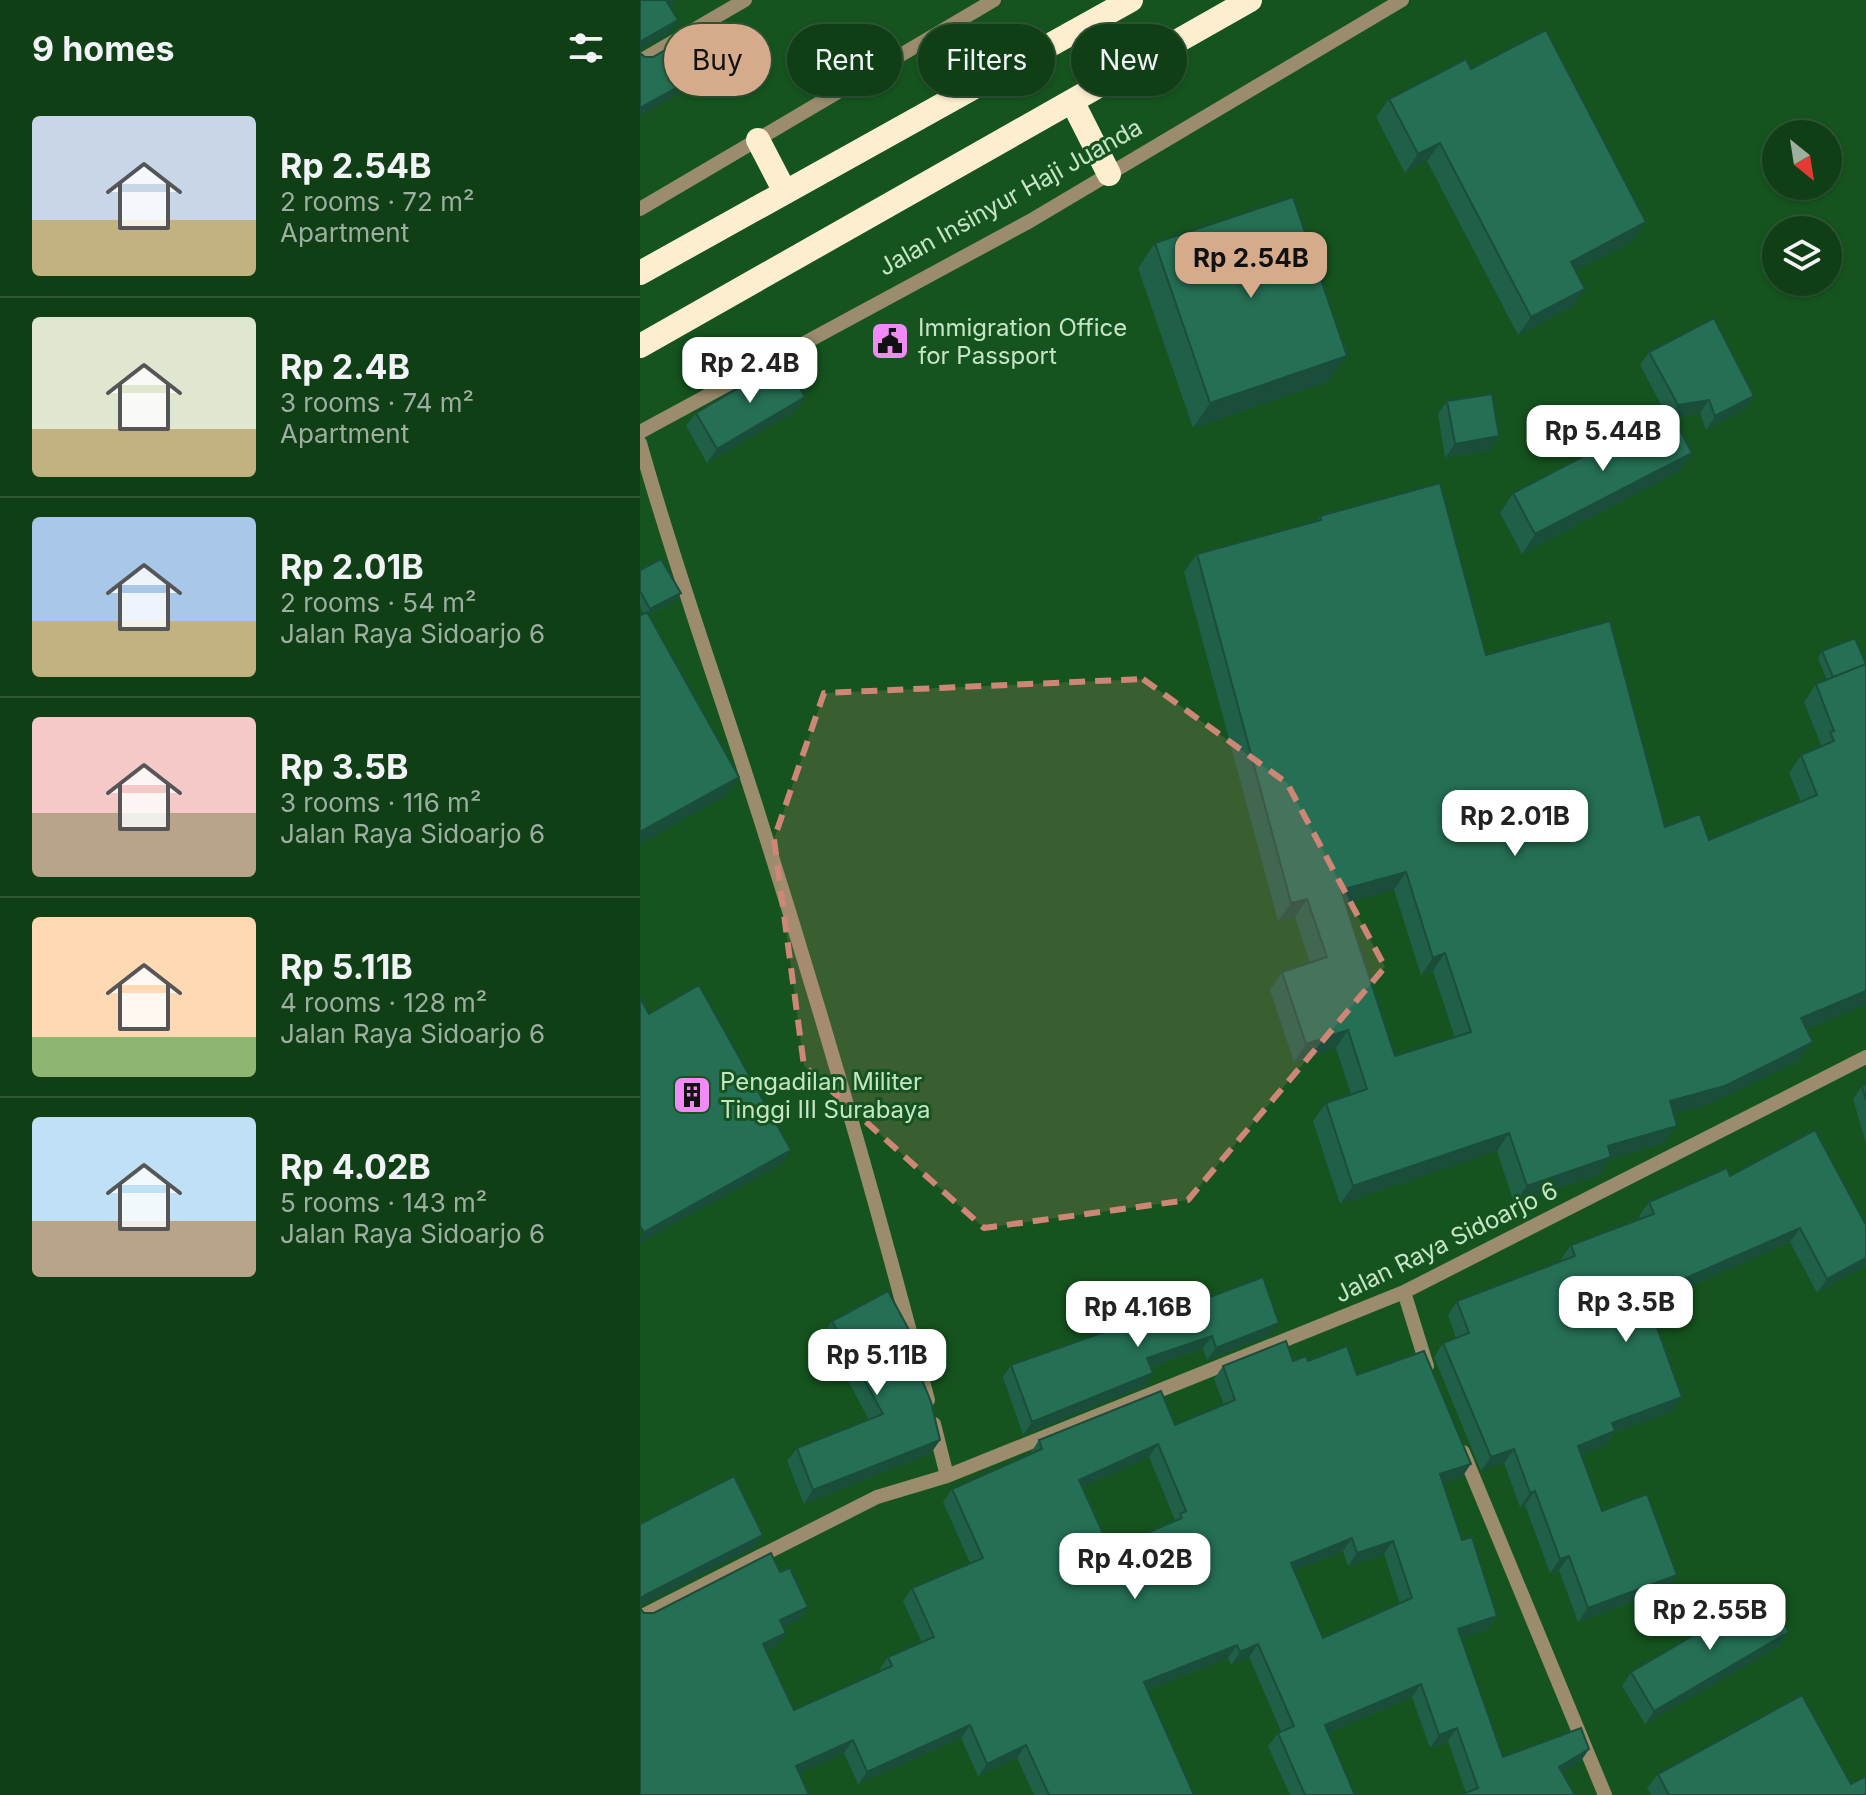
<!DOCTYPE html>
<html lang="en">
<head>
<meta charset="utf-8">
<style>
  :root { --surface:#103f16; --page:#1e4a23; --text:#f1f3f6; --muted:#9cafa1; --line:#305835; --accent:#d6ab8b }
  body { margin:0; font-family:Inter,sans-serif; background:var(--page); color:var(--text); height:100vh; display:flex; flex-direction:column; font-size:30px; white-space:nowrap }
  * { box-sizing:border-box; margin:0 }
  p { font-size:26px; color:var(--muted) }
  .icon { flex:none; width:44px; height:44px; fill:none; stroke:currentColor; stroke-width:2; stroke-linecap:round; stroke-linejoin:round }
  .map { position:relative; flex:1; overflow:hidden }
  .details { display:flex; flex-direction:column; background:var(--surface); width:640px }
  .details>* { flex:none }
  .banner { position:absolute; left:24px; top:24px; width:760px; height:72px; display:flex; gap:16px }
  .needle { width:52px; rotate:150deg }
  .fabs { position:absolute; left:1122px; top:120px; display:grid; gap:16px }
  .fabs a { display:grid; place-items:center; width:80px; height:80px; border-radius:50%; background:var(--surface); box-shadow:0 2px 6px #0004,0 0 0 2px var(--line); font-size:40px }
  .price { position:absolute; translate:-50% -68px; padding:0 18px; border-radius:16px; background:#fff; color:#222; font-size:26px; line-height:52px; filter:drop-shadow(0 2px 4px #0008) }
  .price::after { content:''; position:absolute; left:50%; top:48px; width:24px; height:18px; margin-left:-12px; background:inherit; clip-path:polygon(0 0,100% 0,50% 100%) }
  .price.on { background:var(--accent); color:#111 }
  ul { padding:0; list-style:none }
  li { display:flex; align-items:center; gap:24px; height:200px; padding:0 32px }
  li+li { border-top:2px solid var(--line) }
  li span { display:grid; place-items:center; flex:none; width:224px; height:160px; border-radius:8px; color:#555 }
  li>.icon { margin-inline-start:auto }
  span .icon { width:96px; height:96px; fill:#fffc; stroke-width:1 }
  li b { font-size:34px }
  h2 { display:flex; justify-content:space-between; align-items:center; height:96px; padding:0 32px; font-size:34px }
  .chip { padding:0 28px; border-radius:36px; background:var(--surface); box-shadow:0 2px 6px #0004,0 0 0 2px var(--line); font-size:28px; line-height:72px }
  .chip.on { background:var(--accent); color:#111 }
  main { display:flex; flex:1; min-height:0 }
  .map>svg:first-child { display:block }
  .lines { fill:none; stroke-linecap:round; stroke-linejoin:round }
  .minor { stroke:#9b8c6d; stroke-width:14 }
  .highway { stroke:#fdeed0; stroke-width:24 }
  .wall { fill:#205f48; fill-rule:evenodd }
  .shaded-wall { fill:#1a4e3b }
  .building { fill:#256f54; stroke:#1a4e3b; stroke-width:2; fill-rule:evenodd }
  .marked { fill:#ce8677; fill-opacity:0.2; stroke:#ce8677; stroke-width:6; stroke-dasharray:16 10; stroke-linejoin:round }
  .labels { text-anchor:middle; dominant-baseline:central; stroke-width:6; stroke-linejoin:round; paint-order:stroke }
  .street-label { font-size:24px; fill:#c6e5c6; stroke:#15541e }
  .poi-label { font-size:24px; fill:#c6e5c6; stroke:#15541e; text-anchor:start }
</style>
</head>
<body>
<main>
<section class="details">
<h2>9 homes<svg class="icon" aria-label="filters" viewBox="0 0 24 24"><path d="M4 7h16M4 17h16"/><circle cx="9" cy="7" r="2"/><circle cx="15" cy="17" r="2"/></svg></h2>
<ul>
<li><span style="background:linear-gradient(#c9d6e8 65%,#c2b280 0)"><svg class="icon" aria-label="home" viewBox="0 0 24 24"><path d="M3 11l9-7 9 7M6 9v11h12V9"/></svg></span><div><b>Rp 2.54B</b><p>2 rooms · 72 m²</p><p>Apartment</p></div></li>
<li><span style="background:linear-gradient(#dfe7d0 70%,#c2b280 0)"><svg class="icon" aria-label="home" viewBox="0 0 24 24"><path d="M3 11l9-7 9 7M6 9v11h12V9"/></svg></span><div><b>Rp 2.4B</b><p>3 rooms · 74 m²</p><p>Apartment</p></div></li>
<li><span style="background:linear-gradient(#a9c7e8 65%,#c2b280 0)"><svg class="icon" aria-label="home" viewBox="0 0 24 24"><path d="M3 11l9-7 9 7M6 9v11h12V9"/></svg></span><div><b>Rp 2.01B</b><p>2 rooms · 54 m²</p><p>Jalan Raya Sidoarjo 6</p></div></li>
<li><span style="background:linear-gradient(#f6c9c9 60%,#b9a48a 0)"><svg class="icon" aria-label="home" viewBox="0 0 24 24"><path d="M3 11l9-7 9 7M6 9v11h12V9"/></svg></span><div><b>Rp 3.5B</b><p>3 rooms · 116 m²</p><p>Jalan Raya Sidoarjo 6</p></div></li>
<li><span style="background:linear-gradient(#ffd9b3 75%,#8fb573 0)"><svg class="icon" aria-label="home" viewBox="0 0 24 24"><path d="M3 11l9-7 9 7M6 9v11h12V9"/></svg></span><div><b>Rp 5.11B</b><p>4 rooms · 128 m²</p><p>Jalan Raya Sidoarjo 6</p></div></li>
<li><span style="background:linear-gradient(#bfe0f5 65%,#b9a48a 0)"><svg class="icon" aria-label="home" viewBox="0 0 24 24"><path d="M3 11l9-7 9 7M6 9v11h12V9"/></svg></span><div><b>Rp 4.02B</b><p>5 rooms · 143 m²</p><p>Jalan Raya Sidoarjo 6</p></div></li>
</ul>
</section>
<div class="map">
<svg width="1226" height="1795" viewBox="0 0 1226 1795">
  <rect width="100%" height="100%" fill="#15541e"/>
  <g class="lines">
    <!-- minor -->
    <path class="minor" d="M0 61 105 0
      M0 209 354 0
      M0 432 390 221 762 0
      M0 443C35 568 79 689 118 812 180 1007 237 1203 288 1400
      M764 1292 787 1366
      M294 1424 307 1476
      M823 1452 965 1795
      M0 1617 237 1497 307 1476 764 1292 1226 1057"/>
    <!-- highway -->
    <path class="highway" d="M432 101 469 174
      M118 140 145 192
      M0 273 491 0
      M0 346 610 0"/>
  </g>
  <!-- wall -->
  <path class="wall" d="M831 69 993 241 935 271 932 307 878 335 787 161 765 173 736 117 749 99Z
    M515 243 690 381 553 428 498 268Z
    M1009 352 1114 396 1105 409 1066 430 1060 413 1034 418 1052 453 1038 472 882 554 860 513 873 493 1026 414 1000 365Z
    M807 401 859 436 850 450 805 458 798 414Z
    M156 411 67 463 46 426 56 413Z
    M680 516 846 655 1025 827 1069 840 1161 802 1149 773 1161 755 1179 747 1181 745 1164 702 1176 684 1187 680 1178 658 1182 651 1226 664V1004L1166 1029 1160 1060 1072 1103 1033 1114 1024 1143 969 1160 959 1175 874 1203 857 1151 700 1204 673 1121 686 1103 711 1095 696 1048 654 1062 630 990 642 972 670 963 655 917 638 921 544 572 557 554 677 521ZM754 890 781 975 793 971 815 1038 755 1056 705 903Z
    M0 570 41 593 36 600 9 615 99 777 85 796 0 606Z
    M1226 1085V1143L1213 1099 1222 1086Z
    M1090 1176 1226 1225V1266L1177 1293 1150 1242 1009 1304 1032 1411 974 1433 966 1445 941 1455 962 1511 1027 1589 938 1622 919 1570 910 1573 885 1505 880 1507 864 1463 841 1471 794 1357 803 1343 816 1338 808 1315 817 1301 922 1261 921 1259 931 1245 1001 1219 999 1216 1009 1202Z
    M192 1321 278 1354 274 1360 300 1440 291 1453 164 1504 147 1461 157 1448 229 1420 183 1334Z
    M482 1330 630 1335 567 1360 563 1348 511 1367 505 1386 383 1435 363 1377 371 1365Z
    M653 1361H668L717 1375 822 1477 803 1483 822 1540 857 1616 848 1629 821 1638 863 1757 949 1749 940 1762 922 1772 826 1793 808 1741 790 1748 772 1697 688 1733 715 1795H650L628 1746 638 1733 641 1731 609 1657 591 1665 588 1658 508 1690 554 1795H394L377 1758 338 1776 321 1738 218 1784 204 1753 159 1773 4 1613H14L140 1572 168 1607 159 1620 143 1627 146 1633 137 1646 127 1651 154 1710 240 1672 239 1670 248 1657 282 1643 263 1601 272 1588 330 1563 303 1502 312 1489 390 1454 399 1440 535 1425 584 1405 574 1379 583 1366ZM509 1457 535 1520 470 1549 443 1487ZM703 1551 708 1566 744 1554 760 1604 683 1638 654 1571Z
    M1149 1632 1140 1646 1005 1724 982 1686 991 1672Z
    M1018 1774 1211 1784 1226 1795H1011L1007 1788Z"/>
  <!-- shaded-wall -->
  <path class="shaded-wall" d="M26 0H38L17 13Z
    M38 20 29 33 0 50V44L3 40Z
    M67 71 58 83 0 116V108Z
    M800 143 787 161 765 173 778 154Z
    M1006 222 993 241 918 280 931 262Z
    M945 289 932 307 878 335 891 317Z
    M707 356 690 381 553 428 570 403Z
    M1114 396 1105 409 1066 430 1075 416Z
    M165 397 156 411 67 463 77 449Z
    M1069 400 1060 413 1028 419 1038 405Z
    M859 436 850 450 805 458 815 444Z
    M1052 453 1038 472 882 554 895 534Z
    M41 593 36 600 6 616 10 609Z
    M99 777 85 796 0 844V832Z
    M766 872 754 890 688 908 701 890Z
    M667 899 655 917 638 921 651 903Z
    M805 953 793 971 781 975 793 958Z
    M1226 991V1004L1149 1036 1161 1018Z
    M708 1030 696 1048 654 1062 666 1044Z
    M1173 1042 1160 1060 1072 1103 1017 1119 1030 1101Z
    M1037 1126 1024 1143 969 1160 959 1175 874 1203 887 1186 968 1146Z
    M869 1133 857 1151 700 1204 713 1186Z
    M151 1150 142 1164 0 1243V1238L4 1232Z
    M1160 1228 1150 1242 1003 1307 1009 1294Z
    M1226 1258V1266L1177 1293 1187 1279Z
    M639 1323 630 1335 567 1360 576 1348Z
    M572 1336 563 1348 499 1371 507 1358Z
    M513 1373 505 1386 383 1435 392 1422Z
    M1042 1397 1032 1411 974 1433 966 1445 928 1460 938 1446 972 1423Z
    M300 1440 291 1453 164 1504 173 1490Z
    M518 1444 509 1457 430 1493 439 1480Z
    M874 1449 864 1463 841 1471 851 1457Z
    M831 1464 822 1477 791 1487 800 1474Z
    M895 1491 885 1505 880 1507 890 1493Z
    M123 1535 114 1548 0 1606V1600L5 1595Z
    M712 1538 703 1551 642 1576 651 1563Z
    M753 1541 744 1554 708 1566 717 1553Z
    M929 1556 919 1570 910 1573 920 1559Z
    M1037 1575 1027 1589 938 1622 948 1608Z
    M168 1607 159 1620 131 1633 140 1620Z
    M857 1616 848 1629 809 1642 818 1629Z
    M1149 1632 1140 1646 1005 1724 1014 1711Z
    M146 1633 137 1646 114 1657 123 1644Z
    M618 1644 609 1657 591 1665 600 1652Z
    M597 1645 588 1658 495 1695 504 1682Z
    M781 1684 772 1697 676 1738 685 1725Z
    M330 1725 321 1738 218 1784 227 1772Z
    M817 1728 808 1741 790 1748 799 1735Z
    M213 1740 204 1753 147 1779 156 1766Z
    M386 1745 377 1758 338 1776 347 1764Z
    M949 1749 940 1762 910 1780 919 1767Z"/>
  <!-- building -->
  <path class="building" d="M0 0H26L38 20 3 40 0 44Z
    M906 30 1006 222 931 262 945 289 891 317 800 143 778 154 749 99 826 59 831 69Z
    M48 37 67 71 0 108V53L5 57H13Z
    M653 197 707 356 570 403 515 243Z
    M1074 318 1114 396 1075 416 1069 400 1038 405 1009 352Z
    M144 361 165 397 77 449 56 413Z
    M852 394 859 436 815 444 807 401Z
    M1030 411 1052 453 895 534 873 493Z
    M800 483 846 655 970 621 1025 827 1060 814 1069 840 1177 795 1161 755 1194 741 1190 732 1194 731 1176 684 1226 664V991L1161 1018 1173 1042 1085 1086 1030 1101 1037 1126 968 1146 971 1157 887 1186 869 1133 713 1186 686 1103 727 1089 708 1030 666 1044 642 972 687 957 667 899 651 903 557 554 681 520 680 516ZM766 872 793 958 805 953 831 1032 755 1056 701 890Z
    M21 559 41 593 10 609 0 591V570Z
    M7 612 99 777 0 832V616Z
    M1215 638 1226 664 1193 677 1182 651Z
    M59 985 151 1150 4 1232 0 1226V998L9 1014Z
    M1226 1085V1100L1222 1086Z
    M1175 1130 1226 1225V1258L1187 1279 1160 1228 1009 1294 1011 1299 1007 1300 1042 1397 972 1423 975 1431 938 1446 962 1511 1007 1494 1037 1575 948 1608 929 1556 920 1559 895 1491 890 1493 874 1449 851 1457 803 1343 829 1333 817 1301 935 1256 931 1245 1014 1214 1009 1202 1087 1168 1090 1176Z
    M623 1277 639 1323 576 1348 572 1336 507 1358 513 1373 392 1422 371 1365 481 1326 482 1330Z
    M248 1291 275 1341 278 1354 273 1357 291 1402 300 1440 173 1490 157 1448 243 1414 192 1321Z
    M646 1341 653 1361 666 1356 668 1361 707 1346 717 1375 784 1351 831 1464 800 1474 822 1540 832 1537 857 1616 818 1629 863 1757 941 1728 949 1749 919 1767 935 1795H821L838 1788 817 1728 799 1735 781 1684 685 1725 715 1795H665L638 1733 654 1726 618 1644 600 1652 597 1645 504 1682 554 1795H409L386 1745 347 1764 330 1725 227 1772 213 1740 156 1766 169 1795H0V1608L4 1613H14L131 1553 140 1572 150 1568 168 1607 140 1620 146 1633 123 1644 154 1710 252 1666 248 1657 294 1637 272 1588 343 1558 312 1489 402 1449 399 1440 521 1391 535 1425 595 1400 583 1366ZM518 1444 546 1511 540 1514 542 1518 470 1549 439 1480ZM712 1538 717 1553 753 1541 772 1598 683 1638 651 1563Z
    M94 1476 123 1535 5 1595 0 1599V1605V1524Z
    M1126 1593 1149 1632 1014 1711 991 1672Z
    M1162 1695 1211 1784 1226 1776V1795H1029L1018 1774Z"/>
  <!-- marked area -->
  <path class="marked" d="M503 679 647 783 745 967 548 1200 344 1228 164 1066 134 839 184 693Z"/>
  <!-- icons -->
  <defs>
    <symbol id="civic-square" viewBox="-11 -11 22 22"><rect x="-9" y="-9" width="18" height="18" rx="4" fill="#f08bf5" stroke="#15541e"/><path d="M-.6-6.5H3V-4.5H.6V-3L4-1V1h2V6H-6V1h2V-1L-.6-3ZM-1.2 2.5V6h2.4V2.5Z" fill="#111"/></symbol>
    <symbol id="building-square" viewBox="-11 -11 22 22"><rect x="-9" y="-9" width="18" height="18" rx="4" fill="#f08bf5" stroke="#15541e"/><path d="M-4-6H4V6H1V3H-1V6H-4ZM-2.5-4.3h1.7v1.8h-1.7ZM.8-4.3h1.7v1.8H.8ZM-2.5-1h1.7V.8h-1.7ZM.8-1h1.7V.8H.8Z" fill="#111"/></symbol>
  </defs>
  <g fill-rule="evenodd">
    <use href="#civic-square" x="228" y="319" width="44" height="44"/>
    <use href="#building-square" x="30" y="1073" width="44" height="44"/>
  </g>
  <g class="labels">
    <!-- street labels -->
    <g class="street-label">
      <text transform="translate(370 197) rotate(-29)">Jalan Insinyur Haji Juanda</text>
      <text transform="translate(806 1242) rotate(-26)">Jalan Raya Sidoarjo 6</text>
    </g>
    <!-- poi labels -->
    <g class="poi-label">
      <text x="278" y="327">Immigration Office<tspan x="278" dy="28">for Passport</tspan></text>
      <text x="80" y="1081">Pengadilan Militer<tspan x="80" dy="28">Tinggi III Surabaya</tspan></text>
    </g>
  </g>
</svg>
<div class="fabs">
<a><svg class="needle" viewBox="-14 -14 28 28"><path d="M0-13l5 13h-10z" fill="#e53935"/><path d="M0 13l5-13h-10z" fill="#9cafa1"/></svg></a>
<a><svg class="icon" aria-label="layers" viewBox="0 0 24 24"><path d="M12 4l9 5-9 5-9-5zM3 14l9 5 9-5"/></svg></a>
</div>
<b class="price on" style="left:611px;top:300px">Rp 2.54B</b>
<b class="price" style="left:110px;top:405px">Rp 2.4B</b>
<b class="price" style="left:963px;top:473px">Rp 5.44B</b>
<b class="price" style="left:875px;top:858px">Rp 2.01B</b>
<b class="price" style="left:986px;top:1344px">Rp 3.5B</b>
<b class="price" style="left:498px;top:1349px">Rp 4.16B</b>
<b class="price" style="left:237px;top:1397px">Rp 5.11B</b>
<b class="price" style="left:495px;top:1601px">Rp 4.02B</b>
<b class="price" style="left:1070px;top:1652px">Rp 2.55B</b>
<div class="banner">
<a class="chip on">Buy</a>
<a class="chip">Rent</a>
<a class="chip">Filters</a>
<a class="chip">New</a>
</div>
</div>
</main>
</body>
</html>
